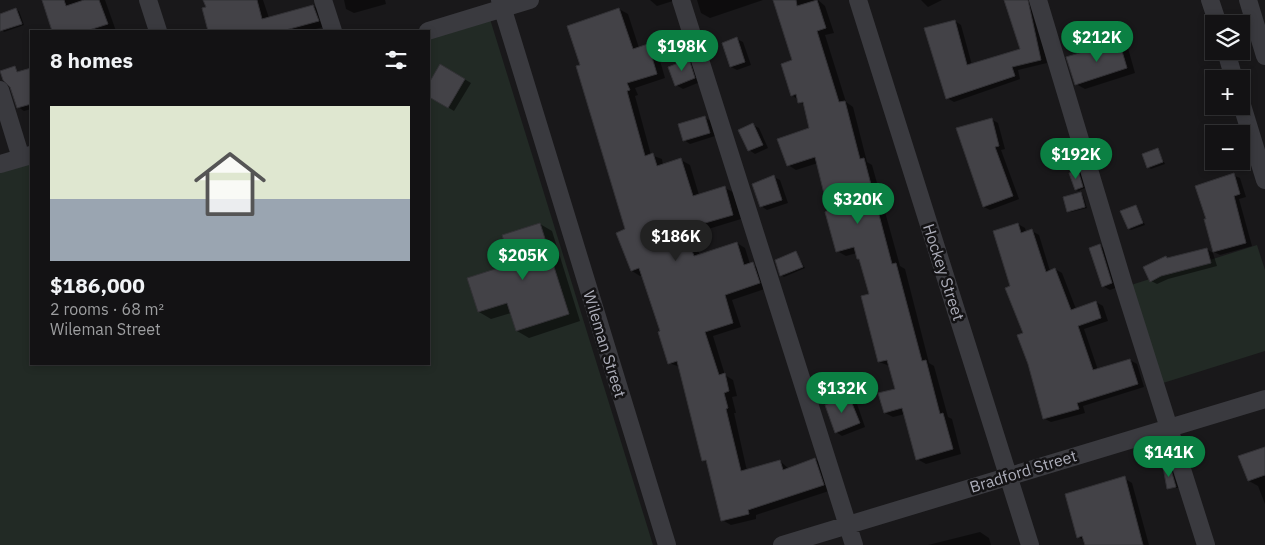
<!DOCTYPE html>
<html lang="en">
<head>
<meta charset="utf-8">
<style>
  :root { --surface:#131214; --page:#1c1b1d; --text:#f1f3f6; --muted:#9d9ea0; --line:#323234; --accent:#0b8043 }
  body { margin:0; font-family:"IBM Plex Sans",sans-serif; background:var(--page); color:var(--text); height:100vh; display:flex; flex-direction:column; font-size:19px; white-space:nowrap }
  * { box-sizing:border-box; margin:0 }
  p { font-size:16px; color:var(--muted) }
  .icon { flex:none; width:28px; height:28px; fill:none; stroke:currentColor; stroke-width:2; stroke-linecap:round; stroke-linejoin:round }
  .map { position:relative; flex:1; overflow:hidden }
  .panel { position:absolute; left:30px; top:30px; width:400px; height:335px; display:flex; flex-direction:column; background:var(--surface); border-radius:0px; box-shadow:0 2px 8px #0003,0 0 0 1px var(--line) }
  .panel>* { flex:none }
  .fabs { position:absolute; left:1205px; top:15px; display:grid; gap:10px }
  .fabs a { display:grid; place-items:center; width:45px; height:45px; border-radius:0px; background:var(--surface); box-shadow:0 2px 8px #0003,0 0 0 1px var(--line); font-size:25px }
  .price { position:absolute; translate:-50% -42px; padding:0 11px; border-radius:18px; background:var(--accent); color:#fff; font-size:16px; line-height:32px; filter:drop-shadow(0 1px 2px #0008) }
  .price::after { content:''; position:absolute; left:50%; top:30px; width:15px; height:11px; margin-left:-8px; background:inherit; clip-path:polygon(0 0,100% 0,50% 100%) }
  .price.selected { background:#222; color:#fff }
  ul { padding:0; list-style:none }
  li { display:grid; align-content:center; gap:10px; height:265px; padding:0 20px }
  li span { display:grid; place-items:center; height:155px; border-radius:0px; color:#555 }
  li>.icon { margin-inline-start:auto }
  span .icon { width:90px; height:90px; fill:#fffc; stroke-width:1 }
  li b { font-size:21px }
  h2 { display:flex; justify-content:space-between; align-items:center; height:60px; padding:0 20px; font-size:21px }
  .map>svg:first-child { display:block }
  .green { fill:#222a25 }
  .shadow { fill:#0007 }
  .building { fill:#434247; stroke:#333236 }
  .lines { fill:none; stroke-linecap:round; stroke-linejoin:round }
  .minor { stroke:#3a3a3f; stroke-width:18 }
  .labels { text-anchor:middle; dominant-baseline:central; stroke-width:5; stroke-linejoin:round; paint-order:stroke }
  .street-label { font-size:16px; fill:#acadb9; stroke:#141315 }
</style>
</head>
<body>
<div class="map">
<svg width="1265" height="545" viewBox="0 0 1265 545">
  <rect width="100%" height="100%" fill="#19181a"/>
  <!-- green -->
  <path class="green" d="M490 19 653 545H0V173L31 163V364H429V38Z
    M1257 245 1265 270V351L1163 383 1131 285Z"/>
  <!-- shadow -->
  <path class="shadow" d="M46 0H105L116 31H54L43 1Z
    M205 0H263L269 18 313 6 322 11 327 26 308 31H209L204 9 208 8Z
    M344 0H385L386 4 354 13 346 9Z
    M650 0H676L657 6Z
    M697 0H763L710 18 701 13Z
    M774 0H818L825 6 834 33 825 35 846 102 853 107 867 162 872 165 900 266 905 269 929 363 934 366 948 417 952 419 961 454 926 464 917 459 905 414 893 417 885 413 897 390 890 366 879 362 870 295 861 260 857 253 846 256 837 251 818 163 796 170 788 165 811 129 805 106 792 95 794 61Z
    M921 0H942L928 7Z
    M1005 0H1035L1034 7 1047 63 1018 70 1020 79 954 102 947 98 955 21 961 25 972 65 1022 49Z
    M619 9 628 14 639 48 648 45 657 50 665 78 635 88 638 95 635 96 651 155 662 159 663 165 681 160 690 165 699 195 725 188 733 192 741 219 692 234 700 256 737 243 745 248 750 264 761 269 768 288 732 300 741 327 713 336 725 375 733 380 737 396 732 397 736 413H734L747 471 780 461 789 469 815 459 824 464 832 490 756 515V519L731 525 722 520 709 463 703 460 680 367 669 363 662 332 643 275 640 276 632 271 626 230 582 65Z
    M16 10 19 11 24 25 4 32 2 30 0 15Z
    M737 39 743 42 751 65 737 70 731 67Z
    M1118 42 1128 48 1135 73 1085 89 1076 84Z
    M688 60 695 64 700 82 683 89 676 85Z
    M441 65 471 83 454 111 429 96V86Z
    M31 69V109L24 111 18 107 16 74Z
    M704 117 711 121 715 136 690 144 684 140Z
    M991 119 998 123 1005 149 1001 150 1019 199 990 210 984 207Z
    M753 125 759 128 768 148 755 154 749 150Z
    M1158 150 1165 164 1151 169 1148 167Z
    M1078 171 1081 173 1085 188 1078 191 1076 189Z
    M1233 175 1240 178 1246 197 1239 199 1252 246 1220 255 1214 252Z
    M774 177 780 180 788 203 767 210 761 206Z
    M1080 193 1083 195 1087 208 1071 212 1068 211Z
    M1136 206 1145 225 1131 230 1129 229Z
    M540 224 552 231 580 321 529 338 517 331 511 313 491 319 479 312Z
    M1018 224 1025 228 1026 232 1032 231 1039 235 1050 271 1055 269 1062 273 1076 309 1096 302 1103 306 1108 321 1084 329 1098 370 1130 360 1137 364 1144 387 1083 406 1085 413 1051 422 1045 419 1012 286Z
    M1100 246 1106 249 1118 287 1110 290 1103 286Z
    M1207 249 1213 253 1217 266 1168 279 1157 284 1151 281 1169 259Z
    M796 253 805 268 784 277 781 275Z
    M849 397 856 401 865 427 842 436 836 432Z
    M1265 448V504L1258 486 1249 481Z
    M1170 467 1172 469 1179 488H1168Z
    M1124 478 1132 483 1149 545H1086L1085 541 1078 537Z
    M980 532 989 538 991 545H928Z"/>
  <!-- building -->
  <path class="building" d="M42 0H64L66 6 84 0H99L108 24 86 31H52Z
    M203 0H257L262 19 313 5 319 21 282 31H208L202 8 206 7Z
    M773 0H796L797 6 817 0 826 28 817 31 839 102 845 101 860 159 864 158 892 264 896 263 922 361 926 360 940 414 943 413 953 449 916 460 902 408 884 413 878 393 895 389 887 360 878 362 861 296 869 294 859 259H857L854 247 836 252 825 212 828 210 815 157 787 166 777 139 809 128 803 102 798 103 796 94 791 96 781 64 792 60Z
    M1004 0H1028L1041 60 1012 67 1015 76 946 99 924 28 955 20 967 65 1020 49Z
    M16 8 22 24 0 31V14Z
    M619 8 633 49 648 44 657 74 627 83 630 90 627 91 645 156 653 153 657 166 681 158 693 196 725 186 733 215 684 229 694 256 737 242 744 265 753 262 760 283 725 295 733 323 705 332 719 375 725 373 729 391 724 393 728 408 726 409 741 471 780 460 783 470 815 458 824 485 748 510 749 514 721 521 706 460 702 461 677 361 668 364 658 332 660 331 639 268 631 271 616 233 625 229 576 66 580 65 567 26Z
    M737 37 745 62 730 67 722 43Z
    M1119 41 1127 68 1075 85 1066 57Z
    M689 59 695 78 675 86 668 67Z
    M440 64 465 79 448 108 429 97V83Z
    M15 66 17 72 31 68V104L17 108 10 87 3 80 0 71Z
    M705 116 710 133 683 141 678 124Z
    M992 118 999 146 995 147 1013 196 983 207 956 128Z
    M753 123 763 145 748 151 738 130Z
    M1158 148 1163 162 1147 168 1142 154Z
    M1078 170 1083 187 1075 190 1069 173Z
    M1234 173 1240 194 1234 196 1246 243 1213 252 1204 219H1206L1195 186Z
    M774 175 782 200 760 207 752 184Z
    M1081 192 1085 207 1067 212 1063 197Z
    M1136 205 1143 223 1128 229 1120 211Z
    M540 223 569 314 516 331 507 303 478 312 467 278 511 264 502 235Z
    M1018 223 1021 233 1032 229 1046 272 1055 268 1071 310 1096 301 1101 318 1078 326 1093 370 1130 359 1138 384 1077 403 1079 409 1043 419 1028 364 1017 335 1023 333 1005 288 1010 286 993 231Z
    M1100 244 1112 283 1102 287 1089 248Z
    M1207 248 1211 263 1161 276 1150 282 1143 267 1166 256 1167 258Z
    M796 251 803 267 780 276 775 260Z
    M849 396 860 423 835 433 825 405Z
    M1265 447V475L1248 481 1238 456Z
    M1170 466 1176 487 1167 489 1163 467Z
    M1125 476 1143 545H1085L1082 536 1077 538 1065 494Z"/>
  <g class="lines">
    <!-- minor -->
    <path class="minor" d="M148 0 158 31
      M323 0 333 31
      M500 0 667 545
      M681 0 854 545
      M858 0 1030 545
      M1038 0 1124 286 1206 545
      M1210 0 1218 24
      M1248 0 1265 56
      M428 31 530 0
      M1226 51 1234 79
      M0 90 21 158
      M1241 102 1265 180
      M0 164 31 155
      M782 545 1265 399"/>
  </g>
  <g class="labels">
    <!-- street labels -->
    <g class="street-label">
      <text transform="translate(944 272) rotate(72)">Hockey Street</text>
      <text transform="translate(605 344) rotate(73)">Wileman Street</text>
      <text transform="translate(1023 471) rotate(-17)">Bradford Street</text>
    </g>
  </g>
</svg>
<div class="fabs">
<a><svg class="icon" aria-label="layers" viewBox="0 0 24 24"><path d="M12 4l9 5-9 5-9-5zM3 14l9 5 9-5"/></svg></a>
<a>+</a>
<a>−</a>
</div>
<b class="price" style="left:1097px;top:63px">$212K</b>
<b class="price" style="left:682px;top:72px">$198K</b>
<b class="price" style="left:1076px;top:180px">$192K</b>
<b class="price" style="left:858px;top:225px">$320K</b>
<b class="price selected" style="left:676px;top:262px">$186K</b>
<b class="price" style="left:523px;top:281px">$205K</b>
<b class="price" style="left:842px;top:414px">$132K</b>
<b class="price" style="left:1169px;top:478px">$141K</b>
<section class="panel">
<h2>8 homes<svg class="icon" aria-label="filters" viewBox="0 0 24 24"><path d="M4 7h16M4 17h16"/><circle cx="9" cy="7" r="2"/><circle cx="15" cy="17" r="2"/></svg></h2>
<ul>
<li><span style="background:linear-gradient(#dfe7d0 60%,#9aa5b1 0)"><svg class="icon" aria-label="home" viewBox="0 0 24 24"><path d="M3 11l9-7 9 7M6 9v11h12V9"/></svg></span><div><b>$186,000</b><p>2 rooms · 68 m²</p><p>Wileman Street</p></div></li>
</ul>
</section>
</div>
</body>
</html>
